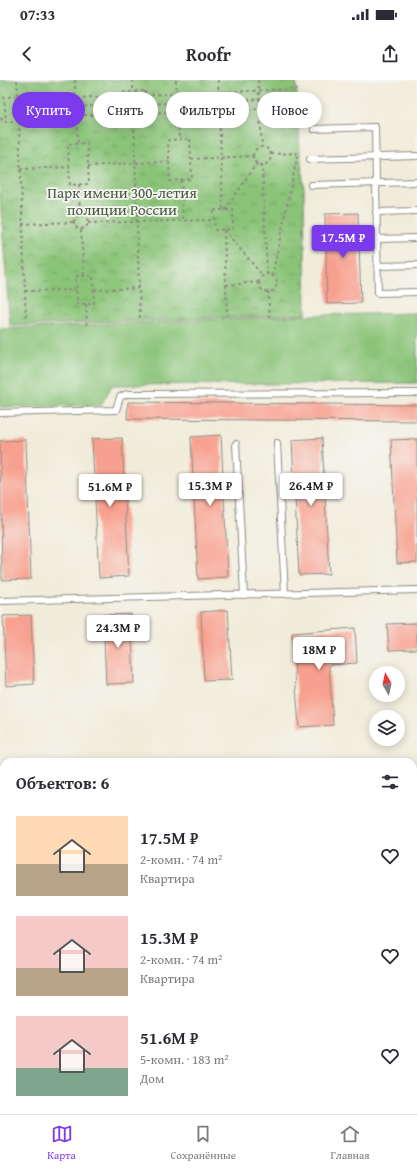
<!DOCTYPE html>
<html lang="ru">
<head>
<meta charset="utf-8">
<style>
  :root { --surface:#fff; --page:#f7f7f7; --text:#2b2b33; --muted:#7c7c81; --line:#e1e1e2; --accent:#7c3aed }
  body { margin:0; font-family:"Gentium Book Plus",serif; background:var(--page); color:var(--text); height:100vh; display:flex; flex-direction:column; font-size:15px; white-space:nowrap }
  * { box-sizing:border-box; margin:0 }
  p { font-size:13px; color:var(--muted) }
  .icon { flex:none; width:22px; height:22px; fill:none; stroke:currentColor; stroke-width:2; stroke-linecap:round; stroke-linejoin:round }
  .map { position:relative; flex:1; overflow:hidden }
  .drawer { position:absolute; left:0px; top:678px; width:417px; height:356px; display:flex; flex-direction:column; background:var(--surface); border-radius:12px 12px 0 0; box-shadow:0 2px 10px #0003 }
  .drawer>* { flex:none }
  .guide { position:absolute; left:12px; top:12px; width:393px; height:36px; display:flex; gap:8px }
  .needle { width:26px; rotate:351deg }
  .buttons { position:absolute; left:369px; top:586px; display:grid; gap:8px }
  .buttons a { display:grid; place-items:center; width:36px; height:36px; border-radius:50%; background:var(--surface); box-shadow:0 2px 10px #0003; font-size:20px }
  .price { position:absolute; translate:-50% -34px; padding:0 9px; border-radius:4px; background:#fff; color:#222; font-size:13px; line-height:26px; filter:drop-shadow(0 1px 2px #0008) }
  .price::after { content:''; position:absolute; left:50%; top:24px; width:12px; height:9px; margin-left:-6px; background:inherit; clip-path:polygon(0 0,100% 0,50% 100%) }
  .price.on { background:var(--accent); color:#fff }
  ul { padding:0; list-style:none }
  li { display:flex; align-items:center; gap:12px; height:100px; padding:0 16px }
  li span { display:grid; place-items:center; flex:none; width:112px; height:80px; border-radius:0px; color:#555 }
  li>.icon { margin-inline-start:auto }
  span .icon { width:48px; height:48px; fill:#fffc; stroke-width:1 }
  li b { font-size:17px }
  h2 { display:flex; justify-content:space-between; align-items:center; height:48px; padding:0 16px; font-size:17px }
  .tag { padding:0 14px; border-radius:18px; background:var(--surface); box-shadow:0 2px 10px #0003; font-size:14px; line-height:36px }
  .tag.on { background:var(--accent); color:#fff }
  .status { display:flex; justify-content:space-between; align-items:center; height:28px; padding:0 20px; background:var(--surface); direction:ltr }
  .status svg { height:11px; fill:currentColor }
  header { display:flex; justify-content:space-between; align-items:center; height:52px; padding:0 16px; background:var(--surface); font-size:18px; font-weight:800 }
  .tab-bar { display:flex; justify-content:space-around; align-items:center; height:56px; border-top:1px solid var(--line); background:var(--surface); font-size:11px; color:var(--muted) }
  .tab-bar a { display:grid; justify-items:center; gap:2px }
  .tab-bar .on { color:var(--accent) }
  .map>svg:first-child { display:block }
  .grass { fill:#8bc479; stroke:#5b7852 }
  .park { fill:url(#park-crowns); stroke:#5b7852 }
  .building { fill:#f8a08f }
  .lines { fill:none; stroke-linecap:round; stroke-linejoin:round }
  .lane-casing { stroke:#8e8c82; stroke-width:8 }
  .street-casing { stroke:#8e8c82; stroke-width:14 }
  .secondary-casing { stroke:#8e8c82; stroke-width:18 }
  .path { stroke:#8e8c82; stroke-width:2; stroke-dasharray:3 3; stroke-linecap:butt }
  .lane { stroke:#fff; stroke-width:6 }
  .street { stroke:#fff; stroke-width:12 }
  .secondary { stroke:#fff; stroke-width:16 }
  .labels { text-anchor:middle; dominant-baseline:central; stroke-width:3.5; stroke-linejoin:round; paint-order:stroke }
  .park-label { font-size:15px; fill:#485942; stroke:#f6f6f2 }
</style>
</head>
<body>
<div class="status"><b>07:33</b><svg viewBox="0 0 49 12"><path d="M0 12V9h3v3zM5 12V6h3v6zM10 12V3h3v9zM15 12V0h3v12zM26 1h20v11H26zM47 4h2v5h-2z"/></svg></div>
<header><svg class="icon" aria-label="back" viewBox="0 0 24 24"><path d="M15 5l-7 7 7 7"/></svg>Roofr<svg class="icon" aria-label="share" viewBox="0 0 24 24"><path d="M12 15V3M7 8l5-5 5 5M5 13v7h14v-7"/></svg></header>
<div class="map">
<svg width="417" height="1034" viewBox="0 0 417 1034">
  <defs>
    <pattern id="park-crowns" width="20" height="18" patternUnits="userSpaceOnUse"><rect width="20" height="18" fill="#8bc479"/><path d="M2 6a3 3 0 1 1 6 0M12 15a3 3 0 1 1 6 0" fill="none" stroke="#729f63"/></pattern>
  </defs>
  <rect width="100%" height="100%" fill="#f6f6f2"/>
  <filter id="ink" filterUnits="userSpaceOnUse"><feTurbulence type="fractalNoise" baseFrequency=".025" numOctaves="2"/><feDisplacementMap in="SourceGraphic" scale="8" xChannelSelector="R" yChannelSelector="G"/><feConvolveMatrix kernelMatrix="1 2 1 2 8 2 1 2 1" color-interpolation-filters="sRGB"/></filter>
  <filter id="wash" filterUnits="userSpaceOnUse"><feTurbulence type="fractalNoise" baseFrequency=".012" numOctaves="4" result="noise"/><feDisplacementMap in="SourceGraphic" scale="16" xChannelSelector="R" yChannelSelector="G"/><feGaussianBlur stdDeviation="0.9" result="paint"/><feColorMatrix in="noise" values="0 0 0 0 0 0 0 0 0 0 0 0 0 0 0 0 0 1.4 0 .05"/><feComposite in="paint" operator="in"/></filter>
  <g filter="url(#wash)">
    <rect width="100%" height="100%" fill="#f1ecda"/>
    <!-- grass -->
    <path class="grass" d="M417 233V303L112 305 101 325 0 327V249L316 235Z"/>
    <!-- park -->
    <path class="park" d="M0 0H296L300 73 304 109 306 234 10 246 0 118Z"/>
    <g id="blocks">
      <!-- building -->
      <path class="building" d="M358 133 361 223 327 224 325 134Z
        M128 322 417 325V341L127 339Z
        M221 355 228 497 198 499 191 357Z
        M122 358 129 496 99 498 92 359Z
        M322 358 329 494 299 495 292 360Z
        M417 359V482L397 483 391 360Z
        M26 360 31 499 2 500 0 361Z
        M228 530 232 600 204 601 201 532Z
        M131 534 134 603 106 604 103 535Z
        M31 535 34 604 6 606 3 536Z
        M417 543V569L389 570 387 544Z
        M355 548 357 583 329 585 333 645 299 647 292 553Z"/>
    </g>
  </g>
  <g filter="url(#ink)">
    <use href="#blocks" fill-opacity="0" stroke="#8e8c82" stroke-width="1"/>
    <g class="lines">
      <defs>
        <path id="lane" d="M314 49 375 47 378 213 417 212
          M310 79 417 76
          M311 105 417 102
          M376 132 417 131
          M377 159 417 158
          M377 186 417 185
          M0 333 116 330 120 317 127 314 417 313
          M277 363 285 514
          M236 364 244 515
          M0 521 417 510"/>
        <path id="street" d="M413 910H417
          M0 1021H4
          M47 1034V1030
          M154 1034V1030
          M262 1034V1030
          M373 1034V1030"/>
        <path id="secondary" d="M0 795H4
          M413 795H417"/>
      </defs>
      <!-- lane casing -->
      <use href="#lane" class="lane-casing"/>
      <!-- street casing -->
      <use href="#street" class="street-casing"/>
      <!-- secondary casing -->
      <use href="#secondary" class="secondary-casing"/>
      <!-- path -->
      <path class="path" d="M17 0 18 17
        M75 0V18
        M133 0V12
        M176 0 179 60
        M218 0 223 130
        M258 0 262 67
        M145 11 146 36 121 38 120 13Z
        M145 15 297 9
        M29 16 30 41 6 42 4 17Z
        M29 20 120 16
        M145 24 297 18
        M30 29 120 25
        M146 33 298 27
        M77 35 78 64
        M30 37 121 34
        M134 37 140 241
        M0 39 6 38
        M19 42 26 240
        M190 59 192 99 170 101 168 60Z
        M87 63 89 104 70 105 68 64Z
        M253 76a9 9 0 1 1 18 0a9 9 0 1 1-18 0Z
        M271 74 300 73
        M191 79 253 76
        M262 84 267 194
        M88 86 169 81
        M20 89 69 87
        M181 100 183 141
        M79 104 80 135
        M214 130H233V149L215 150Z
        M225 130 257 83
        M74 142a7 7 0 1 1 14 0a7 7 0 1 1-14 0Z
        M88 143 214 140
        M22 144 74 142
        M81 150 84 196
        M224 150 227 235
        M224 150 263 196
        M259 203a9 9 0 1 1 18 0a9 9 0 1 1-18 0Z
        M76 196H93L94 224H77Z
        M272 196 298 73
        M226 205 259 202
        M94 210 140 208
        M25 211 76 210
        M268 211 270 238
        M86 224 87 245"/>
      <!-- lane -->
      <use href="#lane" class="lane"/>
      <!-- street -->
      <use href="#street" class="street"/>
      <!-- secondary -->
      <use href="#secondary" class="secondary"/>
    </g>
  </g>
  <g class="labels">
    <!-- park labels -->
    <g class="park-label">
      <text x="122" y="112">Парк имени 300-летия<tspan x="122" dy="17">полиции России</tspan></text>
    </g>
  </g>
</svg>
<div class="buttons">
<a><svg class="needle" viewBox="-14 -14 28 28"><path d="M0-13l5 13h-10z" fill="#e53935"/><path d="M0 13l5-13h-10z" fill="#7c7c81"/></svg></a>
<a><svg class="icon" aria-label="layers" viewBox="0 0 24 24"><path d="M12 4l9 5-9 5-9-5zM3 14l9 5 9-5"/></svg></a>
</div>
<b class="price on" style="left:343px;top:179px">17.5M ₽</b>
<b class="price" style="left:210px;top:427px">15.3M ₽</b>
<b class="price" style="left:311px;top:427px">26.4M ₽</b>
<b class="price" style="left:110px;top:428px">51.6M ₽</b>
<b class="price" style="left:118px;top:569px">24.3M ₽</b>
<b class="price" style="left:319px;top:591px">18M ₽</b>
<div class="guide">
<a class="tag on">Купить</a>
<a class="tag">Снять</a>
<a class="tag">Фильтры</a>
<a class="tag">Новое</a>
</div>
<section class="drawer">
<h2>Объектов: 6<svg class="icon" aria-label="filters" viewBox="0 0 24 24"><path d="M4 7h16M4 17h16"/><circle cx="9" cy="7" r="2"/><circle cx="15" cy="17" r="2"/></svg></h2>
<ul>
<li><span style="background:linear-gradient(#ffd9b3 60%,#b9a48a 0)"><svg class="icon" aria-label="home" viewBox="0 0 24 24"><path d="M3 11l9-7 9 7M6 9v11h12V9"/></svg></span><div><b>17.5M ₽</b><p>2-комн. · 74 m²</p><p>Квартира</p></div><svg class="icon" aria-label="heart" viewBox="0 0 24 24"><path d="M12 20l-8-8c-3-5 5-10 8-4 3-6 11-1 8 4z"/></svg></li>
<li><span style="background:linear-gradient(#f6c9c9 65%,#b9a48a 0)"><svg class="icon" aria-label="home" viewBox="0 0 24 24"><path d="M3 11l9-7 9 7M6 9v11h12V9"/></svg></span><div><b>15.3M ₽</b><p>2-комн. · 74 m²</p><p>Квартира</p></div><svg class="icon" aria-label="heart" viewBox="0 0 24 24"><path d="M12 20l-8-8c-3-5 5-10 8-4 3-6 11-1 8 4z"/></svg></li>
<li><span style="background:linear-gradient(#f6c9c9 65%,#7fa58c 0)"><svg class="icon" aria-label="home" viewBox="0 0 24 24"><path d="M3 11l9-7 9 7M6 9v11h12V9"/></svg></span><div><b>51.6M ₽</b><p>5-комн. · 183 m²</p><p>Дом</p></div><svg class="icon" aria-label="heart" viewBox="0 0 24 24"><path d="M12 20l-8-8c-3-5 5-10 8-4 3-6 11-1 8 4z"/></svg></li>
</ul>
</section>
</div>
<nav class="tab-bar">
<a class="on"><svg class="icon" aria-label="map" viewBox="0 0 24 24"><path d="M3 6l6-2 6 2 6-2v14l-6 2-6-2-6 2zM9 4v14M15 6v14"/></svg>Карта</a>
<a><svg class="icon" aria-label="saved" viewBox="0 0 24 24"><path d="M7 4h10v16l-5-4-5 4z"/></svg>Сохранённые</a>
<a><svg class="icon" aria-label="home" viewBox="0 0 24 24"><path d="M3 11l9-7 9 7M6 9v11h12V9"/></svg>Главная</a>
</nav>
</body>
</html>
